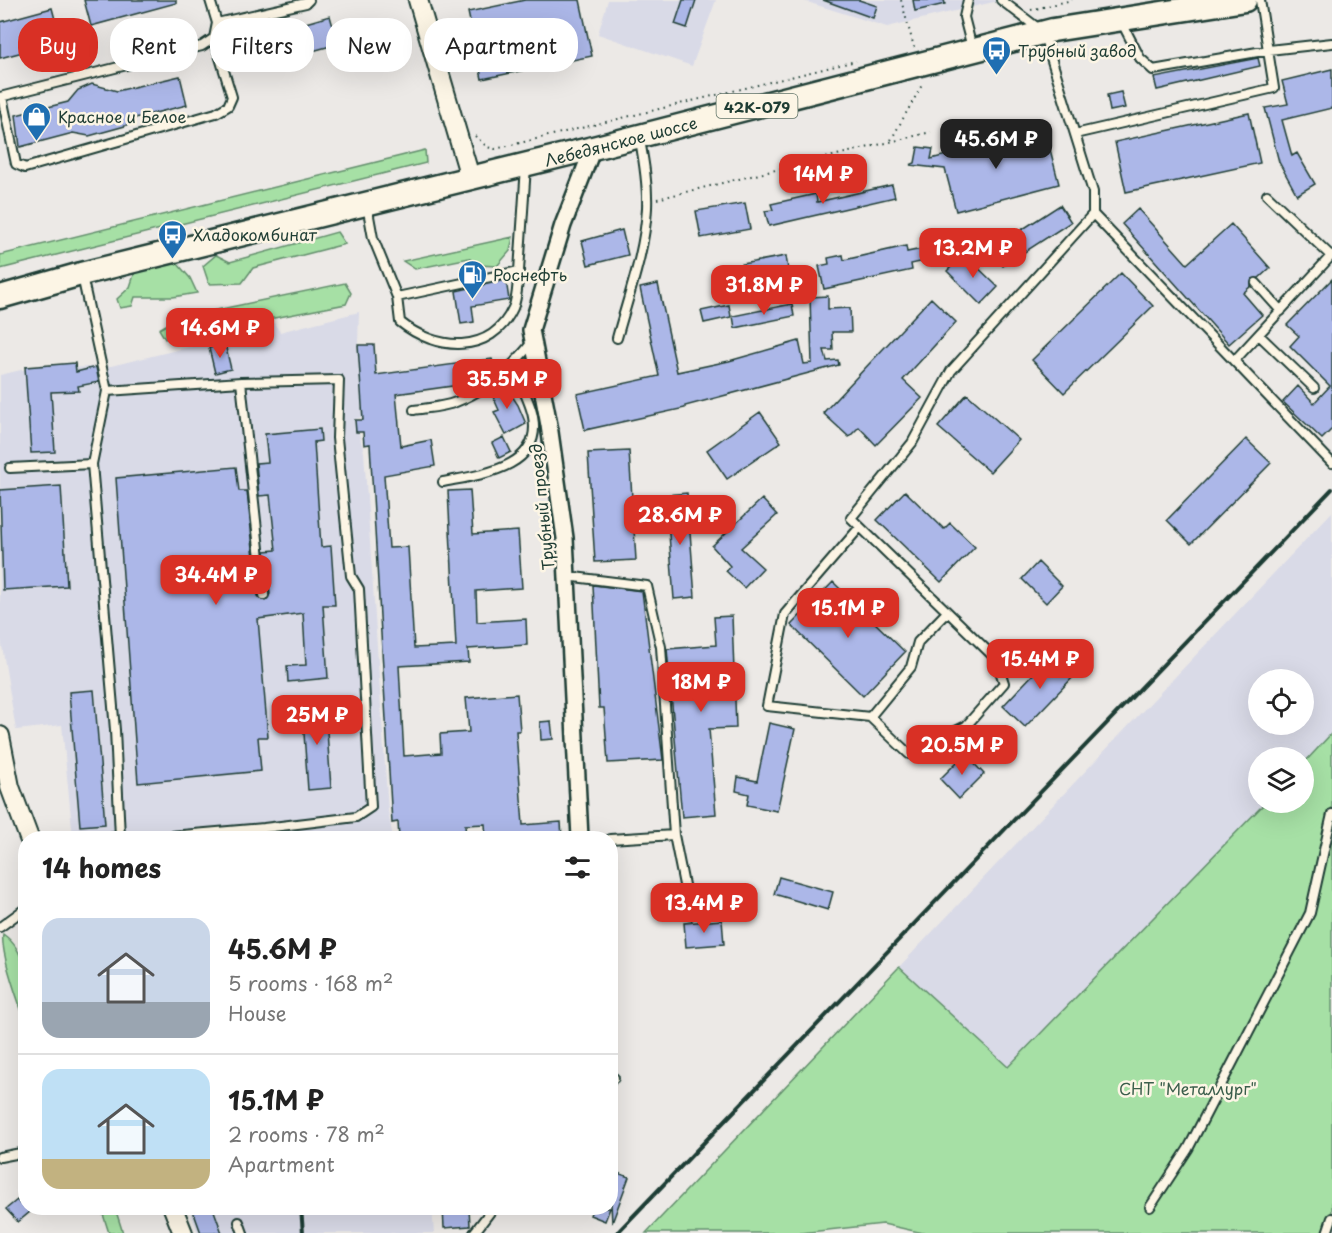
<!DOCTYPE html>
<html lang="en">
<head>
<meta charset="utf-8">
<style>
  :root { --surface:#fff; --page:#f6f6f6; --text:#222; --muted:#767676; --line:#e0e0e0; --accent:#d93025 }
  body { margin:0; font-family:"Playpen Sans",sans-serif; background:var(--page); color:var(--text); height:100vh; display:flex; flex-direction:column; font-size:22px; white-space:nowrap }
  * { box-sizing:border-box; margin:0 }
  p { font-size:20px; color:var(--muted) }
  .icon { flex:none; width:33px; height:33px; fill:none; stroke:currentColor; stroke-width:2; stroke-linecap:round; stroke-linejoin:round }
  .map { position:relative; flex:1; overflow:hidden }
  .drawer { position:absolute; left:18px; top:831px; width:600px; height:384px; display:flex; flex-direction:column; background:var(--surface); border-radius:24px; box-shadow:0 6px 24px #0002 }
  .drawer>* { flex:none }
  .top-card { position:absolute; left:18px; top:18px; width:600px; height:54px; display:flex; gap:12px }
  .fabs { position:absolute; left:1248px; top:669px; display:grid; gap:12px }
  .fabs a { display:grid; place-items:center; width:66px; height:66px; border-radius:50%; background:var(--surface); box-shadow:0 6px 24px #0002; font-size:30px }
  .price { position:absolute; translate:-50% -51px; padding:0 14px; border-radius:12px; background:var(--accent); color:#fff; font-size:20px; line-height:39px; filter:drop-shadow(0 2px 3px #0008) }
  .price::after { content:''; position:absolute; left:50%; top:36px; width:18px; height:14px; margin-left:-9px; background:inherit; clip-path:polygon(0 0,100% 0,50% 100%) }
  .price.current { background:#222; color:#fff }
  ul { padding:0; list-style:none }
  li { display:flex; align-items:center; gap:18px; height:150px; padding:0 24px }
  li+li { border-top:2px solid var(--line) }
  li span { display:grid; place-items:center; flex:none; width:168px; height:120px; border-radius:18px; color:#555 }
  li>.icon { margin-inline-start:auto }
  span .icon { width:72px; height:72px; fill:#fffc; stroke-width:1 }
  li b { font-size:26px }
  h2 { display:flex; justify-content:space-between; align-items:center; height:72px; padding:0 24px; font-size:26px }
  .tag { padding:0 21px; border-radius:24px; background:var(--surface); box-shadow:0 6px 24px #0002; font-size:21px; line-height:54px }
  .tag.current { background:var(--accent); color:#fff }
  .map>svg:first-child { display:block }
  .built { fill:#d9dae7; fill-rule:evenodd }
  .green { fill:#a6e0a5; stroke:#628e6c; stroke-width:1.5 }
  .building { fill:#acb7e8; stroke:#1f3d34; stroke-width:1.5 }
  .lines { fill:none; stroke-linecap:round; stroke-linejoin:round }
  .service-casing { stroke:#1f3d34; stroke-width:12 }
  .minor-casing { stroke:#1f3d34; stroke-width:20 }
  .tertiary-casing { stroke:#1f3d34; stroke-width:22 }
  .primary-casing { stroke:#1f3d34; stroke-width:27 }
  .path { stroke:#1f3d34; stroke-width:2; stroke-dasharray:1.5 4.5; stroke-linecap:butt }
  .service { stroke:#fcf5e5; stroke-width:8 }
  .minor { stroke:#fcf5e5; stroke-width:15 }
  .tertiary { stroke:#fcf5e5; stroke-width:18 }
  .primary { stroke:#fcf5e5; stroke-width:22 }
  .rail { stroke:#1f3d34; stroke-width:4 }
  .labels { text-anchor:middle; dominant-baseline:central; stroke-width:5; stroke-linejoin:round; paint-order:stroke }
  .shield { fill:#fcf5e5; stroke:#617469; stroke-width:1.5 }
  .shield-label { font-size:15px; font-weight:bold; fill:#1f3d34 }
  .poi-label { font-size:16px; fill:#1f3d34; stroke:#fcf5e5; text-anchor:start }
  .street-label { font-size:16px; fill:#1f3d34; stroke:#fcf5e5 }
  .park-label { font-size:16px; fill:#3a5e4b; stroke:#fcf5e5 }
</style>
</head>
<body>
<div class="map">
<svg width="1332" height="1233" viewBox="0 0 1332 1233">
  <rect width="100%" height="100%" fill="#ece9e6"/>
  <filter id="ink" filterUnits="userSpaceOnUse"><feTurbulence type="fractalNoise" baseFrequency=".0167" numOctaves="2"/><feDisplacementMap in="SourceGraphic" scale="12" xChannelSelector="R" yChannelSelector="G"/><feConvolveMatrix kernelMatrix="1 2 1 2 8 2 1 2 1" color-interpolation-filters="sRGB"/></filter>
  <g filter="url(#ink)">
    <!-- built -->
    <path class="built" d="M608 0H716L692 66 598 34Z
      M801 0H1002L887 27Z
      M359 312 358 345 363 417 355 419 364 452 388 811 393 838H73L62 725 16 730 0 634V375L21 370 111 366 251 332 274 323 280 332Z
      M1332 512V733L1304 763V758H1258V802L1265 803 1008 1068 899 967ZM1258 680H1304V724H1258Z
      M189 1208H432L434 1233H198Z"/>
    <!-- green -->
    <path class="green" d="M425 150 426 163 0 269V255Z
      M337 232 345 244 253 268 242 283 209 284 203 266 216 255 230 262Z
      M513 237 510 251 497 266 477 265 469 258 415 269 403 261Z
      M177 263 190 278 197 293 173 297H135L132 306 120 308 117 299 130 287 135 272Z
      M345 283 351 293 346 304 165 339 159 329 178 318Z
      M1332 733V1233H923L883 1224 800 1233H646L899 967 1008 1067 1265 803 1304 802V763Z
      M3 934C31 954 26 989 25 1020 18 1001 0 952 3 934Z
      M101 1208H115L123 1233H109Z"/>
    <!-- building -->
    <path class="building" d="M84 0H176V3L91 26Z
      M525 0H580L592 56 482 79 468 12Z
      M683 0H696L687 28 675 24Z
      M823 0H859L877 6 873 18Z
      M913 0H944L945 4 915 11Z
      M52 8 61 42 0 58V22Z
      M330 16 338 44 247 69 240 42Z
      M1258 58 1260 66 1157 90 1154 78Z
      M1332 69V108L1282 120 1292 156 1297 153 1315 184 1297 195 1279 162 1265 108 1288 104 1282 81Z
      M180 76 187 105 135 118 125 126 89 136 73 133 20 147 16 115 68 102 78 90 92 84 117 91Z
      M1121 92 1125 108 1110 111 1107 95Z
      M1249 113 1260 163 1126 192 1115 142Z
      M1045 130 1059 184 956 211 945 169 910 165 915 163 918 147 933 149 931 159Z
      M892 185 895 197 769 226 765 211 773 210 771 204 816 194 817 202Z
      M745 203 750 229 701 238 696 211Z
      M1060 205 1071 222 1003 266 992 249Z
      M1138 209 1187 264 1231 224 1270 268 1259 278 1252 279 1251 286 1243 293 1262 315 1229 344 1122 224Z
      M622 230 628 255 588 265 582 241Z
      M906 246 907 252 927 248 929 260 911 264 912 270 824 289 819 266 829 264 828 258 843 255 844 260Z
      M964 254 998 287 981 305 947 271Z
      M786 256 789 276 745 284 742 264Z
      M1121 273 1153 306 1064 393 1032 360Z
      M1332 279V429L1322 439 1283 402 1298 386 1314 403 1330 386 1290 346 1299 336 1287 325Z
      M506 280 509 300 472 306 474 322 461 324 456 291Z
      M658 284 677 372 729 361 799 341 804 364 812 363 810 297 828 296V309L850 308 851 332H832L833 350H824L827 361 838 360 839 365 685 406V408L585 430 577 394 659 376 640 288Z
      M931 298 956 322 903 380 922 398 876 445 859 427 849 437 823 413Z
      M792 304 794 316 735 328 733 316Z
      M729 305 731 317 704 323 701 311Z
      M225 344 231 369 215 373 209 348Z
      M358 345H374L376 375 492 359 496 371 481 382 396 394 401 446 431 440 435 466 384 475 389 548 408 547 414 648 456 646 448 491 470 490 473 534 518 531 522 588 476 591 477 622 526 619 527 645 468 649 469 662 399 666 404 756 441 753 440 734 469 732 466 698 517 694 520 731H516L523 825 561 822 562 838H486L485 824 465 825 466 838H399L398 822 392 823 370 444 364 445 363 432H356L355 420H363Z
      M75 363 76 372 96 367 99 382 78 386 79 391 51 392 55 452 31 453 25 367Z
      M500 383 502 387 505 385 518 405 526 424 506 435 494 412 499 410 490 390Z
      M967 394 1019 440 990 472 938 427Z
      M760 412 781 442 727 479 707 450Z
      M320 429 321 441 314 442 321 547 331 546 335 605H323L328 678 288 682 287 666 306 665 303 613 258 619 268 737H258L261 771 138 783 116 478 236 467 239 491H247L258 596 265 601 270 594 265 551 276 550 270 495 259 496 256 463 268 462 265 434Z
      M504 437 511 452 499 458 492 443Z
      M1246 439 1271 463 1191 544 1167 520Z
      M629 451 636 560 595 562 588 453Z
      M61 486 67 586 3 590 0 490Z
      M905 491 944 529 950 523 975 547 941 582 877 520Z
      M687 493 695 597 674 599 666 495Z
      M762 499 777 515 741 548 763 568 744 588 726 571 730 566 712 546Z
      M1038 562 1062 586 1046 603 1022 579Z
      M833 582 905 652 863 696 791 625Z
      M593 585 642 591 663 760 608 763 604 708H599Z
      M732 616 736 728 709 729 716 814 682 817 667 649 716 645 714 617Z
      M1054 652 1076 674 1025 727 1003 706Z
      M94 690 105 824 80 826 69 692Z
      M325 703 331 788 308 790 302 705Z
      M551 721 553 739 541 740 540 722Z
      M769 723 795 729 777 811 747 805 749 794 736 791 738 777 757 781Z
      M965 754 984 774 959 799 940 779Z
      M779 877 833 892 828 910 774 894Z
      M722 920 724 944 686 947 684 923Z
      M615 1172 629 1177 612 1223 610 1184Z
      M17 1200 20 1204 23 1201 26 1208 31 1211 18 1222 6 1209Z
      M192 1208H213L222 1233H201Z
      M443 1208H469L470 1226 444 1228Z
      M593 1208H610L605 1221 590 1215Z"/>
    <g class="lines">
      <defs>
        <path id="service" d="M968 0 964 17 972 48
          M1001 0 1043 32 1093 192V214L1332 463
          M1121 21 1140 58 1153 70 1269 50 1332 43
          M217 23 306 3 309 0
          M0 97 202 46 214 38 217 23 210 0
          M2 97 16 164 25 168 216 113 228 106 232 97 214 38
          M1075 134 1274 88 1260 0
          M1267 195 1331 256
          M367 205 373 238 397 297 519 271 526 166
          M82 276 107 391 241 382 264 595
          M1256 283 1281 311
          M397 297 400 322C436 351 491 356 513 308 518 297 517 282 519 271
          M1259 335 1314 388
          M617 338C628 297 645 252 647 208 648 185 644 162 640 140
          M1234 361 1332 255
          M414 410C427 408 444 407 456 402 487 390 513 367 533 341
          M92 464 115 730 120 837 106 838
          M10 468 92 464 107 391
          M443 482C478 475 543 469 533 417 530 400 519 382 512 365
          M860 527 785 614 767 706 870 717 911 667 918 642 947 612
          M566 576 647 586 661 647 674 835 690 915
          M870 717 909 754 966 726 1004 683 996 659 851 518 912 443 951 371 1093 214
          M120 837H159L264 828 356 817 371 807 359 589 351 576 337 438 339 380 241 382
          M610 839 674 835
          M0 927 26 908
          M610 1078H614
          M0 1157 26 1152
          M1150 1207 1188 1149 1310 913 1332 814
          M239 1222 243 1233
          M474 1233 493 1208
          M1327 1233 1332 1218"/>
        <path id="minor" d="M580 838 565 538 549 425 531 330 563 225 593 148"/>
        <path id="tertiary" d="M418 0 470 177
          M0 736 10 787 29 838
          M173 1208 183 1233"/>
        <g id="primary">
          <path id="s1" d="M0 297 81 274 593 148 1053 30 1245 0"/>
        </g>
      </defs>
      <!-- service casing -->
      <use href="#service" class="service-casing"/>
      <!-- minor casing -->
      <use href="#minor" class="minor-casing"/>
      <!-- tertiary casing -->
      <use href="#tertiary" class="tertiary-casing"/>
      <!-- primary casing -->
      <use href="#primary" class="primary-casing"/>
      <!-- path -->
      <path class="path" d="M901 0 914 47
        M1031 10 1072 0
        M475 136 487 147 495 149 856 61
        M891 140 922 85
        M657 199 931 132"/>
      <!-- service -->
      <use href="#service" class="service"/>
      <!-- minor -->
      <use href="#minor" class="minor"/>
      <!-- tertiary -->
      <use href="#tertiary" class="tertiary"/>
      <!-- primary -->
      <use href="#primary" class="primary"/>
      <!-- rail -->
      <path class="rail" d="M301 1208 303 1233
        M617 1233 1332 489"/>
    </g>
  </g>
  <!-- icons -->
  <defs>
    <symbol id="bus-pin" viewBox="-11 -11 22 30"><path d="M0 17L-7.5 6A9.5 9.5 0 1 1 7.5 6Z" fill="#1f6fb2" stroke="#fcf5e5"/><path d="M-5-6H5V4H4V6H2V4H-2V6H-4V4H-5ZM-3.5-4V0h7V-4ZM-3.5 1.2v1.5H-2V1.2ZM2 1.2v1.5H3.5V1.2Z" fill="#fff"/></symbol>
    <symbol id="shop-pin" viewBox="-11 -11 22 30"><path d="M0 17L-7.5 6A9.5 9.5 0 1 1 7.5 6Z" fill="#1f6fb2" stroke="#fcf5e5"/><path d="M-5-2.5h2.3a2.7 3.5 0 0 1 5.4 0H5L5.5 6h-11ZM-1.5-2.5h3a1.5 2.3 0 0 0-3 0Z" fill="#fff"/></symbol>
    <symbol id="fuel-pin" viewBox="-11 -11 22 30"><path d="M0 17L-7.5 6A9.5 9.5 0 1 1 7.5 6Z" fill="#1f6fb2" stroke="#fcf5e5"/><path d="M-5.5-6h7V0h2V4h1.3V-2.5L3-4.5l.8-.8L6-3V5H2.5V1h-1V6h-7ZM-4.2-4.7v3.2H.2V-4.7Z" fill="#fff"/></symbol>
  </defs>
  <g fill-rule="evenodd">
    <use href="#bus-pin" x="980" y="34" width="33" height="45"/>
    <use href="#shop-pin" x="20" y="100" width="33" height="45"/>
    <use href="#bus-pin" x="156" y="218" width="33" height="45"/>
    <use href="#fuel-pin" x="456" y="258" width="33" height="45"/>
  </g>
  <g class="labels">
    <!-- shield labels -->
    <rect class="shield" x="716.5" y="94" width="81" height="24" rx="4.5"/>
    <g class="shield-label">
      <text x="757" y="106">42К-079</text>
    </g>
    <!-- poi labels -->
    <g class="poi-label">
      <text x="1018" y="50">Трубный завод</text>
      <text x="58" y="116">Красное и Белое</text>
      <text x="193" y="234">Хладокомбинат</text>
      <text x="493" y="274">Роснефть</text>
    </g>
    <!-- street labels -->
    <g class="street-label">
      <text stroke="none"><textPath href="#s1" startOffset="640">Лебедянское шоссе</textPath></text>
      <text transform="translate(541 507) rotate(-96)">Трубный проезд</text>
    </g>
    <!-- park labels -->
    <g class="park-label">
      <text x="1188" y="1088">СНТ "Металлург"</text>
    </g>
  </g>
</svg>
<div class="fabs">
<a><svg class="icon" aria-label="locate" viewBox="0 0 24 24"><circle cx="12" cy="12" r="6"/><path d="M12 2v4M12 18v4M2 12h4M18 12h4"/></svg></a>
<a><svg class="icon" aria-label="layers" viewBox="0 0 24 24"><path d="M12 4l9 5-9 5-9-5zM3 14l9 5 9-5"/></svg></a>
</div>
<b class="price current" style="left:996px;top:170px">45.6M ₽</b>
<b class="price" style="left:823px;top:205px">14M ₽</b>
<b class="price" style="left:973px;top:279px">13.2M ₽</b>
<b class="price" style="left:764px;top:316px">31.8M ₽</b>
<b class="price" style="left:220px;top:359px">14.6M ₽</b>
<b class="price" style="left:507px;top:410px">35.5M ₽</b>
<b class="price" style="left:680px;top:546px">28.6M ₽</b>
<b class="price" style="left:216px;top:606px">34.4M ₽</b>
<b class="price" style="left:848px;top:639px">15.1M ₽</b>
<b class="price" style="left:1040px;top:690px">15.4M ₽</b>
<b class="price" style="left:701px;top:713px">18M ₽</b>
<b class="price" style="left:317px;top:746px">25M ₽</b>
<b class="price" style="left:962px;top:776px">20.5M ₽</b>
<b class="price" style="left:704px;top:934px">13.4M ₽</b>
<div class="top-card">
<a class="tag current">Buy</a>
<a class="tag">Rent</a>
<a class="tag">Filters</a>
<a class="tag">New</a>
<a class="tag">Apartment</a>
</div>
<section class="drawer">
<h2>14 homes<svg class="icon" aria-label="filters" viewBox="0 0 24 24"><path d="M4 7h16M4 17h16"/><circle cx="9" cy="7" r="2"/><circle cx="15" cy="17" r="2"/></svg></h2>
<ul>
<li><span style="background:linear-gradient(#c9d6e8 70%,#9aa5b1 0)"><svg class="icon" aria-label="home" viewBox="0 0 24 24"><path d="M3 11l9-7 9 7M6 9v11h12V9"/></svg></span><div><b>45.6M ₽</b><p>5 rooms · 168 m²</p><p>House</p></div></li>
<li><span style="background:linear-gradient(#bfe0f5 75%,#c2b280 0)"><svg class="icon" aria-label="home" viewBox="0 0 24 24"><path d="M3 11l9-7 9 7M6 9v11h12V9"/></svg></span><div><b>15.1M ₽</b><p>2 rooms · 78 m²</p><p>Apartment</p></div></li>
</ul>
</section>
</div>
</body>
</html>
